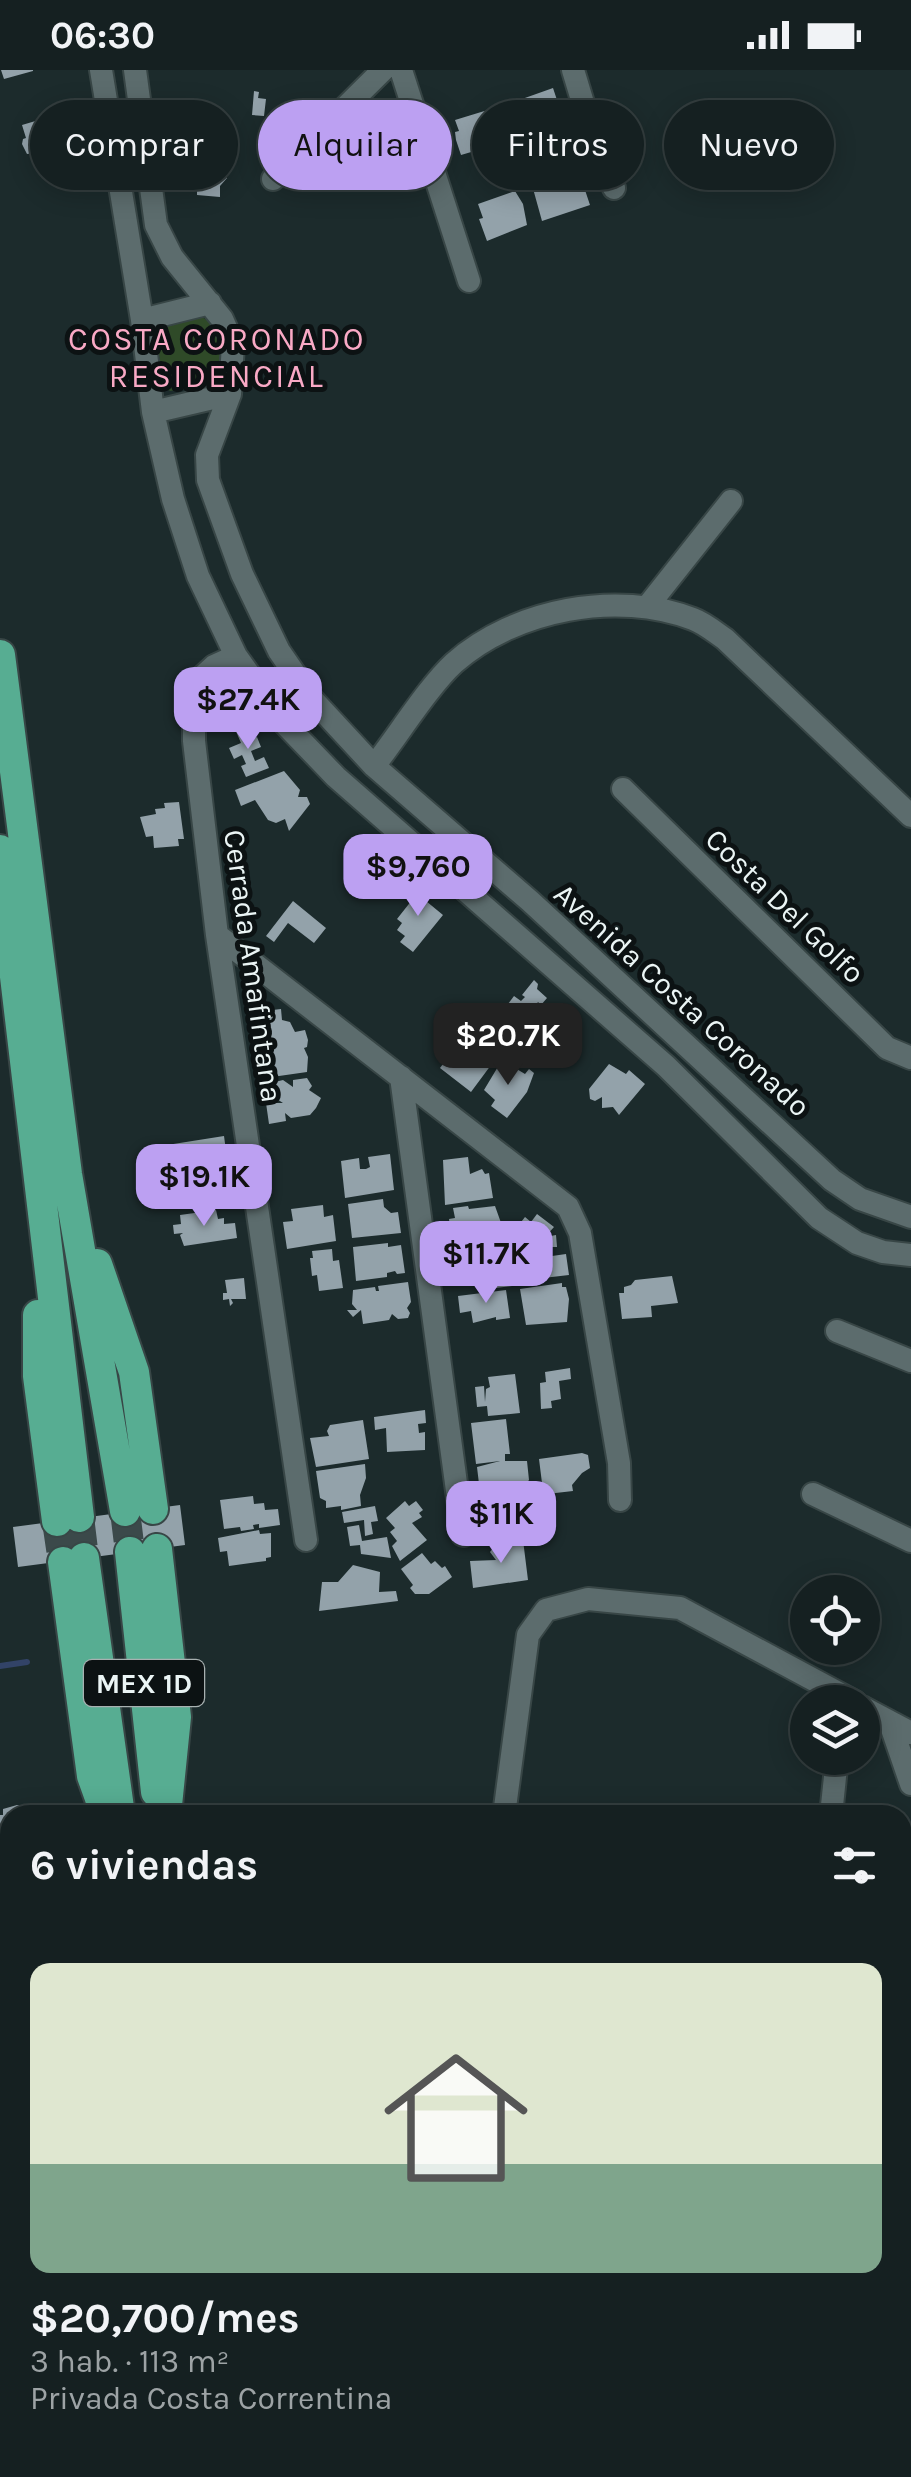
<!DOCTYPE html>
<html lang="es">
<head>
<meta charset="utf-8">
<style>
  :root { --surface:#152021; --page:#222d2e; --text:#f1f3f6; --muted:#9da3a5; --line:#343e3f; --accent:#bca0f2 }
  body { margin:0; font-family:Karla,sans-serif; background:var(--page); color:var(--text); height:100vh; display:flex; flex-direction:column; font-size:38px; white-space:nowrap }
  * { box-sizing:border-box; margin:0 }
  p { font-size:32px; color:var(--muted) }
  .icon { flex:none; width:55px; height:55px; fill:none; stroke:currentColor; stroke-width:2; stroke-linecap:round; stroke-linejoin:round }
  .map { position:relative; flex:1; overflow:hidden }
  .drawer { position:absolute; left:0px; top:1735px; width:912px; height:672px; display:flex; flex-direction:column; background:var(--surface); border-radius:30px 30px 0 0; box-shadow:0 5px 25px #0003,0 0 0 2px var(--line) }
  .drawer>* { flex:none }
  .guide { position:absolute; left:30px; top:30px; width:852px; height:90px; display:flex; gap:20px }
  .controls { position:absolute; left:790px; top:1505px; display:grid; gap:20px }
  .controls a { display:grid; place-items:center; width:90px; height:90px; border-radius:50%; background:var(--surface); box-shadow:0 5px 25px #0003,0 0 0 2px var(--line); font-size:50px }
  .price { position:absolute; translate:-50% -85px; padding:0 22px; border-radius:20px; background:var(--accent); color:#111; font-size:32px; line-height:65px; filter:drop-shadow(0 2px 5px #0008) }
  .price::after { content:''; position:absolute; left:50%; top:60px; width:30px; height:22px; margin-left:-15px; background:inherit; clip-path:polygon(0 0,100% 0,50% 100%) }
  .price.active { background:#222; color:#fff }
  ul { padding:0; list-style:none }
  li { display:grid; align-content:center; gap:20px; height:530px; padding:0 30px }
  li span { display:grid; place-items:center; height:310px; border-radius:20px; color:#555 }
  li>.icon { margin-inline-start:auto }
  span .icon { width:180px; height:180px; fill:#fffc; stroke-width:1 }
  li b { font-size:42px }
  h2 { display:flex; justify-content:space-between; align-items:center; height:120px; padding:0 30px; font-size:42px }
  .pill { padding:0 35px; border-radius:45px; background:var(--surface); box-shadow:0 5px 25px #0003,0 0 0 2px var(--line); font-size:35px; line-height:90px }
  .pill.active { background:var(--accent); color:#111 }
  .status { display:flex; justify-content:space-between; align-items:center; height:70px; padding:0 50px; background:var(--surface); direction:ltr }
  .status svg { height:28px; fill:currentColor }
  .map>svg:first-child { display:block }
  .green { fill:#2f4a28 }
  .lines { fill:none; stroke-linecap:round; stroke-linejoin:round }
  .stream { stroke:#324367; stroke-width:6 }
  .building { fill:#93a2aa }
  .highway-tunnel { stroke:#3b494a; stroke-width:30; stroke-dasharray:30 15; stroke-linecap:butt }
  .minor-casing { stroke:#384646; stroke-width:26 }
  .highway-casing { stroke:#384646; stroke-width:34 }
  .minor { stroke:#5c6c6d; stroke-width:22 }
  .highway { stroke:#57ad92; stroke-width:30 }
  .labels { text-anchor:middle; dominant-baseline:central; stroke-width:10; stroke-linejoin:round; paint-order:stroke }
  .shield { fill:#0c1213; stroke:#a8b1b1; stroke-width:2.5 }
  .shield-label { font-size:28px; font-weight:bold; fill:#ebf5f5 }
  .street-label { font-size:30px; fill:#ebf5f5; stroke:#0c1213 }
  .neighbourhood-label { font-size:32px; letter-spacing:2.5px; fill:#f9a9c5; stroke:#0c1213 }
</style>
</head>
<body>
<div class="status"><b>06:30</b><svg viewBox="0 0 49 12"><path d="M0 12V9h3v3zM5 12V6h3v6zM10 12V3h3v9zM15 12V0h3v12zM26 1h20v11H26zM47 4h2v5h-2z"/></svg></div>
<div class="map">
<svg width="911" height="2407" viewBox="0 0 911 2407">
  <rect width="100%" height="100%" fill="#1c2b2c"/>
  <!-- green -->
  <path class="green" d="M202 247C223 258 222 291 220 312L170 321 164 316 155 260Z"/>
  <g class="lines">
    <!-- stream -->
    <path class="stream" d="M0 1596 27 1592"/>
  </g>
  <!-- building -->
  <path class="building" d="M1 0H33V1L4 9Z
    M553 18 566 57 524 66 527 70 511 74 510 70 516 69 513 58 508 60 505 52 516 48 508 34Z
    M254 21 259 22 258 28 266 29 264 46 252 45Z
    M491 39 502 73 461 85 456 70 455 62 459 61 455 50Z
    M167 40 229 46 224 92 177 87 180 61 171 60Z
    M69 41 76 68 65 70 64 80 41 86 36 83 27 84 22 74 23 69 26 68 22 55Z
    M188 91 220 95 219 101 227 108 220 116V127L197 125V121L185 118 183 104Z
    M571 104 574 113 582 111 590 135 542 151 532 115 551 113 552 109Z
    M515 121 523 134 527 155 487 171 479 149 483 148 478 134Z
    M246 655 252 669 257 667 261 677 251 681 255 691 264 687 269 698 246 707 241 696 246 694 242 685 234 689 229 678 241 673 235 659Z
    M284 701 300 720 298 727H307L310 734 289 761 285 749 276 753 268 750 255 730 241 736 235 720Z
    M179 732 184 769H178L179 776 154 778 153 766 146 767 140 747 156 744 155 739 165 738 164 733Z
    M417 815 430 826 426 831 443 845 413 882 400 872 405 866 397 860 402 853 397 849 412 830 407 826Z
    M293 831 326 858 314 873 288 853 274 872 266 866Z
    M534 910 538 914 537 919 547 928 541 935 538 932 536 935 539 938 532 946 521 939 512 944 505 938 514 926 521 931 525 927 522 925Z
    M281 939 282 950 290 952 295 962 305 960 308 970 307 977 304 978 308 987 307 1002 265 1008 260 986 256 942Z
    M467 962 482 972 484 970 495 975 500 983 490 988 494 991 471 1022 440 998Z
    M502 990 525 1004 529 999 534 1003 527 1022 507 1048 491 1036 495 1030 484 1020Z
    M609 994 626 1004 629 1000 645 1014 619 1045 613 1037 602 1038V1027L595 1031 590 1029 589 1019Z
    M307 1008 312 1016 309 1020 321 1028 316 1038 310 1045 291 1048 285 1043 286 1051 269 1054 266 1033H283L266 1022 275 1012 283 1010 293 1017V1010Z
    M224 1066 227 1088 201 1091 202 1096 169 1103 171 1092 162 1093 160 1084 168 1082 167 1075Z
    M390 1084 394 1120 345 1128 341 1091 359 1088 360 1099H366L370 1097 368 1087Z
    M468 1087 470 1104 482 1099 485 1104 489 1103 493 1128 445 1135 443 1090Z
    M383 1129 384 1137 391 1143 398 1142 401 1163 352 1168 348 1134Z
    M323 1135 324 1147 333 1145 336 1171 287 1179 283 1152 293 1151 291 1139Z
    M468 1136 469 1139 495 1136 505 1164 512 1216 487 1219 481 1175 459 1178V1175L449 1176 447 1158 450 1157 449 1149 455 1148 453 1138Z
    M216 1140 218 1149 224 1148V1154L235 1153 237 1168 184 1176 180 1165 183 1163 174 1164 173 1155 181 1154 180 1145Z
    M537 1144 554 1157 545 1167 556 1165 557 1177H550L552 1186 566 1184 569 1205 526 1210V1171L514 1161 525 1147 531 1152Z
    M388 1173V1177L401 1175 405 1203 397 1204 395 1201 387 1203V1207L356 1211 353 1177Z
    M332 1179 333 1191 339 1190 343 1218 319 1221 317 1205 312 1206 310 1188H313L312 1181Z
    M672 1206 678 1233 651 1236 652 1247 622 1249 619 1223H624V1217L631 1215 635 1210Z
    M244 1208 246 1229H231L233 1233 230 1236 229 1229 223 1230V1223H227L225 1210Z
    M408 1212 411 1232 407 1238 410 1243 408 1248 398 1249 392 1244 389 1250 363 1254 361 1240 353 1247 347 1240H357L352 1234 353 1220 375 1217 376 1221H379L378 1216Z
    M562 1213V1217H566L569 1229 567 1252 526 1255 520 1219Z
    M506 1220 510 1248 496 1250V1247L473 1253 471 1241 460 1243 458 1226Z
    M570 1298 571 1309 559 1311 561 1329 551 1331 552 1338 541 1339 540 1313 546 1312 545 1302Z
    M515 1304 520 1343 488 1346 487 1336 477 1337 475 1317 484 1316 485 1332 486 1319 490 1317 488 1307Z
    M425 1340 426 1353 418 1354 419 1363 425 1362V1380L387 1382 386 1358 375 1360 374 1347Z
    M506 1349 510 1384H505V1391H527L529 1410 525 1415 527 1425 491 1428 489 1412 479 1414 477 1397 500 1391 476 1394 471 1353Z
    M363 1350 369 1389 316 1397 310 1368 329 1366 327 1361 330 1355Z
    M582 1383 588 1385 590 1398 582 1403 572 1415 573 1421 547 1424 546 1420 543 1421 539 1389Z
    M365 1394 366 1408 360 1425 361 1436 341 1440V1436L326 1438V1431L320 1428 316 1401Z
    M253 1426 254 1434 264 1433 265 1440 278 1439 280 1455 259 1458V1454L253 1455 254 1459 241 1461 240 1457 224 1459 220 1430Z
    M405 1431 409 1436 416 1431 423 1440 419 1443 422 1447 412 1453 427 1470 400 1491 392 1476 397 1471 390 1462 395 1458 386 1448Z
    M180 1435 185 1475 18 1497 13 1457Z
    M375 1436 378 1451 371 1452 373 1464 365 1466 364 1450 344 1453 342 1442Z
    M359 1455 362 1471 387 1467 391 1488 361 1484 360 1475 350 1476 347 1457Z
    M259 1460 260 1464 271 1463V1487L266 1488V1491L229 1496 227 1481 220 1482 218 1468Z
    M500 1468 508 1472 523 1470 528 1510 473 1518 470 1491 496 1490 490 1482 496 1474 499 1476Z
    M422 1483 431 1494 435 1491 442 1498 445 1496 452 1507 429 1524H415L410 1518 413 1515 401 1499Z
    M353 1495 380 1502 379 1522 396 1521 398 1531 319 1541 322 1512H338Z
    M17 1735H34V1745H10V1774H6L5 1762H0V1745H3V1739Z
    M0 2295 10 2310 8 2352H0V2329H4V2325H0Z"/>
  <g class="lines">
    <!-- highway-tunnel -->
    <path class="highway-tunnel" d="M125 1441 130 1482
      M79 1447 84 1488
      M57 1451 63 1492"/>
    <defs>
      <path id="minor" d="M101 0 142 250 153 342 173 429 198 506 236 586 284 653 336 707 666 996 819 1148 857 1173 883 1182 911 1185
        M135 0 156 155 172 187 222 249 233 274 230 324 207 385 208 410 242 504 279 581 312 629 374 696 530 831 832 1110 860 1129 911 1147
        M401 0 469 211
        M573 0 598 83 614 118
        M273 109 383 0
        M142 250 210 233
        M153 342 230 324
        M647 537 731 431
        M236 586 214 596 202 607 194 631V671L217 865 306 1470
        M374 696C397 667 428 617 454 593 515 539 617 520 693 549 704 553 715 562 725 569L911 746
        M623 719 887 978 911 988
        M217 865 568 1137 580 1163 619 1393 620 1430
        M401 1007 463 1465
        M837 1261 911 1291
        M813 1424 911 1471
        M862 1637 911 1663
        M890 1653 911 1714
        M504 1745 528 1565 546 1540 588 1529 680 1538 855 1632
        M831 1745 837 1688
        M902 1951 911 1952
        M624 2407 627 2398"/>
      <path id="highway" d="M0 585 67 1104 125 1441
        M0 780 79 1447
        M97 1194 134 1302 153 1439
        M38 1245V1306L57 1451
        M157 1479 176 1647 166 1745
        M130 1482 156 1722
        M84 1488 120 1745
        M63 1492 92 1706 106 1745
        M80 2407 82 2398
        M106 2407 108 2398"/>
    </defs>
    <!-- minor casing -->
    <use href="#minor" class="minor-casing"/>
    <!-- highway casing -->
    <use href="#highway" class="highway-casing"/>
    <!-- minor -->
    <use href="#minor" class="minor"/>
    <!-- highway -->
    <use href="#highway" class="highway"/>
  </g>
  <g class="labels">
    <!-- shield labels -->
    <rect class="shield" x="84" y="1590" width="120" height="46" rx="8"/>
    <g class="shield-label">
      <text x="144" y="1613">MEX 1D</text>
    </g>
    <!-- street labels -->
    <g class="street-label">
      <text transform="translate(785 836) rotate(44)">Costa Del Golfo</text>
      <text transform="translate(253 896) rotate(82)">Cerrada Amafintana</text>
      <text transform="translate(682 930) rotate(42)">Avenida Costa Coronado</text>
    </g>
    <!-- neighbourhood labels -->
    <g class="neighbourhood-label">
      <text x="217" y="269">COSTA CORONADO<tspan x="217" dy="37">RESIDENCIAL</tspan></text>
    </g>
  </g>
</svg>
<div class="controls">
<a><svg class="icon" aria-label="locate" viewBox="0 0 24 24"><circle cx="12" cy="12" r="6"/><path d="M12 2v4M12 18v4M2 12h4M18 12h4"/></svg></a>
<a><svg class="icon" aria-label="layers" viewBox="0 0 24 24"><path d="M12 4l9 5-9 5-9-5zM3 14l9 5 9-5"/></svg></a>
</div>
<b class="price" style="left:248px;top:682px">$27.4K</b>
<b class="price" style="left:418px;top:849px">$9,760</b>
<b class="price active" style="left:508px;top:1018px">$20.7K</b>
<b class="price" style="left:204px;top:1159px">$19.1K</b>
<b class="price" style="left:486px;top:1236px">$11.7K</b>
<b class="price" style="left:501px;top:1496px">$11K</b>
<div class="guide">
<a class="pill">Comprar</a>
<a class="pill active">Alquilar</a>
<a class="pill">Filtros</a>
<a class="pill">Nuevo</a>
</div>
<section class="drawer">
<h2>6 viviendas<svg class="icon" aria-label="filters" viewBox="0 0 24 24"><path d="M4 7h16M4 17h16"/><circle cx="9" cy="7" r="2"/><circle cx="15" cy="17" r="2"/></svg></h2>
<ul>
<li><span style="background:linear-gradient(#dfe7d0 65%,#7fa58c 0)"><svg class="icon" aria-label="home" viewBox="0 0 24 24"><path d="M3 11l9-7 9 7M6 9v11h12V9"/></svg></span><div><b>$20,700/mes</b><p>3 hab. · 113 m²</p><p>Privada Costa Correntina</p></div></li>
</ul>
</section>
</div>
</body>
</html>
